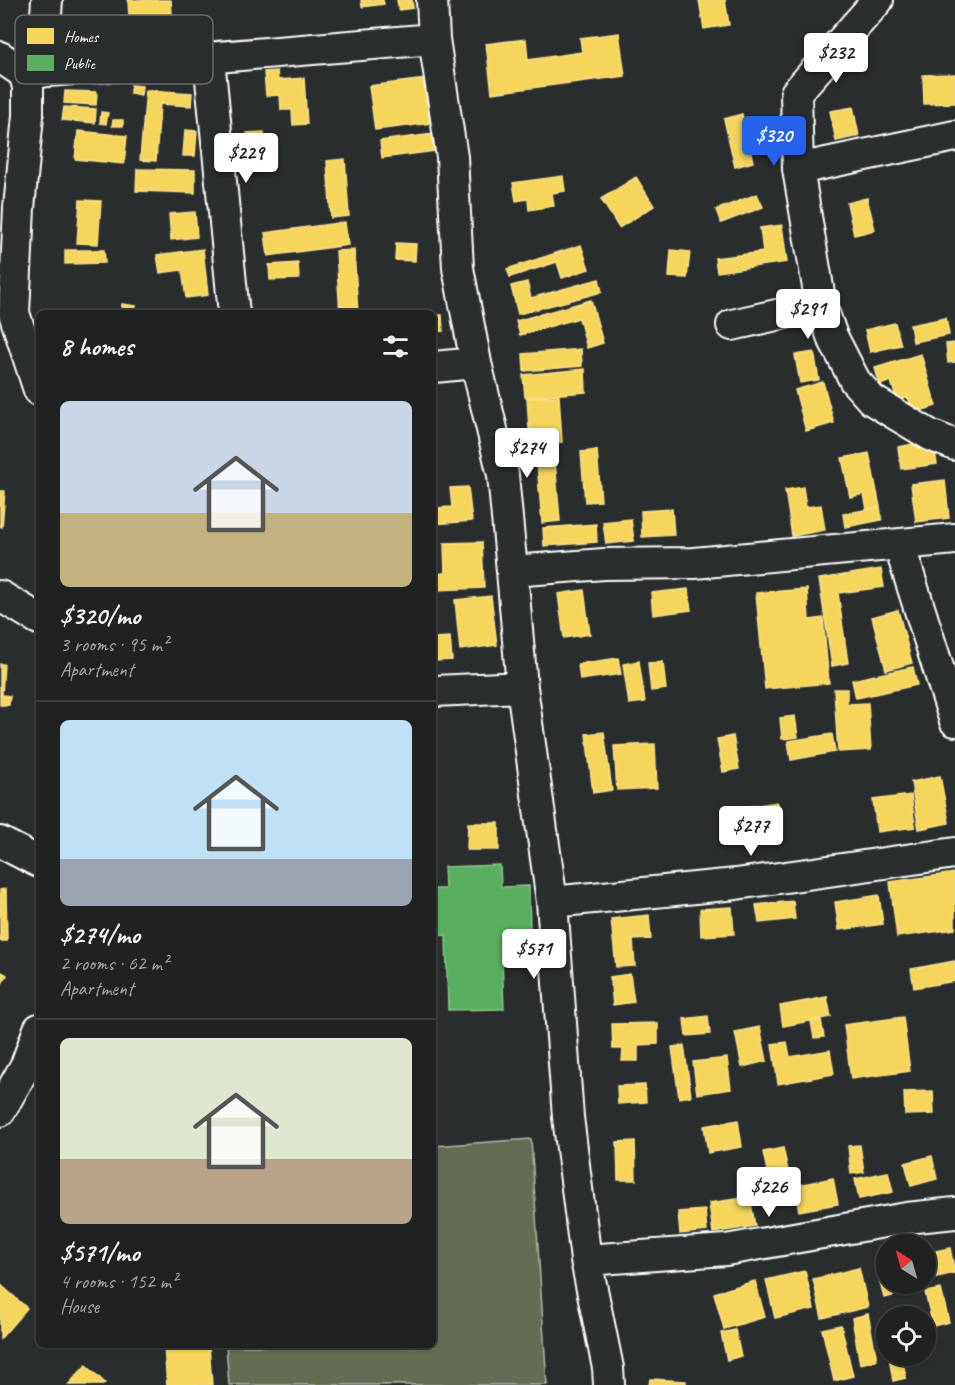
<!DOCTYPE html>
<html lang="en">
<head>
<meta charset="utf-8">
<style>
  :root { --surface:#202222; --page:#2d2f2f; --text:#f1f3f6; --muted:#a2a4a5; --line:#3d3f40; --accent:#2563eb }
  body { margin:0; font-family:Caveat,sans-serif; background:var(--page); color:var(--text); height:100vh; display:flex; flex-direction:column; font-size:22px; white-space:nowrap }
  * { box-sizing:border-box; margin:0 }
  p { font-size:20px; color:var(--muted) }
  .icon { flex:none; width:33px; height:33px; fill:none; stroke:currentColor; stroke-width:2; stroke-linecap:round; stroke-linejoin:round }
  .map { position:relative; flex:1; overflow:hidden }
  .details { position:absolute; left:36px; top:310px; width:400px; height:1038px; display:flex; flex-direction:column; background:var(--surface); border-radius:9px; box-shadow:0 2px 4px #0004,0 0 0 2px var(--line) }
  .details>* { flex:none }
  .needle { width:39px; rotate:323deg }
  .controls { position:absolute; left:876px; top:1234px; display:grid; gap:12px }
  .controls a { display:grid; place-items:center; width:60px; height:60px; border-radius:50%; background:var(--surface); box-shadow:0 2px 4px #0004,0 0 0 2px var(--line); font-size:30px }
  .price { position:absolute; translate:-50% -51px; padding:0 14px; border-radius:6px; background:#fff; color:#222; font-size:20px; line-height:39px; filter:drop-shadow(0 2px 3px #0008) }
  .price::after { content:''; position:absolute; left:50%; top:36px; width:18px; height:14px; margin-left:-9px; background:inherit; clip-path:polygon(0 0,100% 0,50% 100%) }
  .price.selected { background:var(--accent); color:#fff }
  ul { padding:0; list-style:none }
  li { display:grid; align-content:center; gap:12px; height:318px; padding:0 24px }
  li+li { border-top:2px solid var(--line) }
  li span { display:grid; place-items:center; height:186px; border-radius:9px; color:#555 }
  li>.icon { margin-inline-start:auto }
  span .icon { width:108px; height:108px; fill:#fffc; stroke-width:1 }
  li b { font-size:26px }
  h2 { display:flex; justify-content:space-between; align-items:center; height:72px; padding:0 24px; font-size:26px }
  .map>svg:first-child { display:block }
  .garden { fill:#646d53; stroke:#b2b6a9; stroke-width:1.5 }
  .homes { fill:#f6d55c; stroke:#f9e28d; stroke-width:1.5 }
  .public { fill:#5aae61; stroke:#8cc690; stroke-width:1.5 }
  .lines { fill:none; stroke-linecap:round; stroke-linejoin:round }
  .minor-casing { stroke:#fff; stroke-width:34 }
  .minor { stroke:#2a2d2e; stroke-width:30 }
  .key { fill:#2a2d2e; stroke:#6a6c6d; stroke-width:1.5 }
  .key-label { font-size:16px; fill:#fff }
</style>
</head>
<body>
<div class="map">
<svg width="955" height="1385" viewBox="0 0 955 1385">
  <rect width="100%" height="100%" fill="#2a2d2e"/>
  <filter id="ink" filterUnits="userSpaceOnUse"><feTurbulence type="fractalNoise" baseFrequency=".0167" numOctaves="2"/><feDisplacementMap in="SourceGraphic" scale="12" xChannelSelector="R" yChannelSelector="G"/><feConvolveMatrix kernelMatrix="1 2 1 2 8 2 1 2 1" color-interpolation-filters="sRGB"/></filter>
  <g filter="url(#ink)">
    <!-- garden -->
    <path class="garden" d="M531 1139 547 1385H229L226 1346H434V1146Z"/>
    <!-- homes -->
    <path class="homes" d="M128 0H171L173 29 130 33Z
      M361 0H383L384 4 362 7Z
      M397 0H412L413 8 399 10Z
      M699 0H725L729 25 704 29Z
      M619 33 625 76 492 93 486 44 526 39 528 60 582 52 580 38Z
      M277 71 278 80 304 78 307 124 293 125 292 110H281L280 95 266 96 264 72Z
      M955 74V103L924 104 923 75Z
      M426 79 432 123 375 130 369 86Z
      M131 85 142 86 141 95 130 93Z
      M146 90 192 93 191 106 160 104 156 161 140 160Z
      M65 91 97 92 96 105 64 103Z
      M64 107 96 109 95 123 62 120Z
      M853 107 859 136 836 141 830 111Z
      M101 112 108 113 106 124 100 123Z
      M742 114 753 162 735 167 724 119Z
      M113 120H123V126H112Z
      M185 130 197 131 195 156H183Z
      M78 131 127 136 124 164 75 159Z
      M264 132V145L248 146 247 133Z
      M433 134 435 151 382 158 380 141Z
      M345 159 349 216 331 218 327 161Z
      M137 169 195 170V193L136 191Z
      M563 176 565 191 552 193 554 206 529 210 528 199 516 201 513 183Z
      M636 177 654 206 619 228 601 199Z
      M757 194 763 207 721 223 716 210Z
      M867 198 875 230 854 235 847 203Z
      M80 200 101 201 98 244 77 243Z
      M195 212 197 237 171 240 169 214Z
      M345 222 348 245 268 256 265 233Z
      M782 225 787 262 717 272 715 258 763 252 760 228Z
      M396 243 416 244 415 261 395 260Z
      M581 245 589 269 562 278 557 262 510 277 507 269Z
      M203 249 208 295 186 298 182 270 160 273 157 255Z
      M65 250H104L105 263 65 264Z
      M354 250 358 314H340L336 251Z
      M671 250 690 252 687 278 669 277Z
      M298 263 299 279 270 280 269 265Z
      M599 279 602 292 518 314 511 286 527 282 531 298Z
      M591 300 603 343 587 348 579 318 520 335 516 321Z
      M122 304 136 306 135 314H121Z
      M434 315H442L443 331 434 332Z
      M946 318 949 335 913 342 910 325Z
      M895 323 901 345 870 352 865 330Z
      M955 343V362L948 363 946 344Z
      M581 349 582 366 524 371 523 354Z
      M814 352 819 380 800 383 795 355Z
      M921 354 936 406 913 413 908 397 897 401 891 381 880 385 875 368Z
      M585 369 586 392 525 397 523 375Z
      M823 382 834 423 806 431 795 390Z
      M559 396 562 442 530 444 527 398Z
      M933 440 937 464 901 469 898 447Z
      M554 449 560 521 542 523 536 451Z
      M597 450 601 501 585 502 581 452Z
      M869 453 880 507 867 509 864 494 850 497 842 458Z
      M945 480 949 518 916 522 911 484Z
      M468 487 472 521 434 524V508L452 507 450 488Z
      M803 487 806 507 821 505 825 530 792 536 785 490Z
      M0 491H5L2 527 0 526Z
      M880 507 882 520 845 527 843 514Z
      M672 509 674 535 642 537 641 511Z
      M631 519 634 541 606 544 603 522Z
      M596 524 597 542 544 546 543 528Z
      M482 542 484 588 434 590V574L445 573 444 543Z
      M881 569 884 587 838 593 848 663 832 666 819 579Z
      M688 589 691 610 653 615 651 593Z
      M807 589 809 620 823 618 829 683 765 689 756 593Z
      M584 590 590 634 564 638 558 594Z
      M491 596 497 645 460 650 455 600Z
      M898 610 912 663 886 670 872 617Z
      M450 637 452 660 434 661V638Z
      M618 658 621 674 580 680 578 664Z
      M639 661 645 702 629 704 623 664Z
      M663 662 666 689 651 691 648 663Z
      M0 664H4L2 695 10 696 9 705H0Z
      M913 667 917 685 856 698 852 680Z
      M834 689H847V704L868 703 871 750 838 752Z
      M795 716 798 737 782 739 780 718Z
      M604 732 612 790 593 793 586 734Z
      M832 734 835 752 791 760 788 741Z
      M733 736 739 769 723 772 717 739Z
      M655 744 657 788 617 790 614 746Z
      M940 776 949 823 919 829 911 782Z
      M911 795 915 827 877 832 873 800Z
      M777 802 779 818 742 823 739 808Z
      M468 823H499V850H467Z
      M955 873V929L897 937 890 882Z
      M6 889 7 941H0V890Z
      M879 895 883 924 839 930 835 902Z
      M793 901 795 919 759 923 756 905Z
      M732 907 734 934 701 936 700 909Z
      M649 915 651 939 633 940 635 966 616 967 611 919Z
      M955 961V981L914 988 911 969Z
      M0 971 7 975 0 987Z
      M630 974 634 1002 613 1005 610 977Z
      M827 997 831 1017 783 1026 780 1006Z
      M708 1016 710 1034 686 1036 684 1019Z
      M903 1017 910 1071 851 1079 844 1025Z
      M821 1020 824 1037 814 1038 811 1021Z
      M658 1023V1044L638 1045V1061H622L623 1049H613L612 1024Z
      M760 1027 767 1061 742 1067 735 1032Z
      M787 1042 790 1057 830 1050 834 1074 778 1084 772 1044Z
      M684 1045 691 1096 679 1098 672 1047Z
      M727 1058 731 1089 697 1094 693 1062Z
      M645 1085 646 1102 618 1104 617 1086Z
      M933 1091 934 1114 905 1115 904 1092Z
      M738 1120 742 1147 708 1153 704 1126Z
      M635 1141 636 1180H618L617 1142Z
      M860 1145 864 1172 851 1174 848 1146Z
      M783 1148 792 1189 772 1194 763 1152Z
      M932 1156 937 1179 911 1186 905 1163Z
      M888 1172 893 1192 859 1199 855 1179Z
      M833 1178 838 1204 799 1211 794 1186Z
      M750 1197 755 1226 713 1233 709 1203Z
      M705 1210 707 1231 680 1234 678 1212Z
      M950 1248 955 1273 928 1279 926 1253Z
      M886 1265V1284H924L925 1288 884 1298 876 1268Z
      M859 1268 868 1307 822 1318 813 1279Z
      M805 1271 814 1309 775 1318 766 1280Z
      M755 1281 765 1317 724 1329 714 1293Z
      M0 1284 27 1308 0 1339Z
      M941 1289 949 1322 933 1326 925 1292Z
      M868 1314 877 1360 860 1364 852 1318Z
      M841 1325 853 1376 834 1381 822 1329Z
      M886 1325V1346L883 1326Z
      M735 1330 741 1356 727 1360 721 1333Z
      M164 1346H209L212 1385H167Z
      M889 1356H902L906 1378 893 1381Z
      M86 1365 105 1383 103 1385H68Z
      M650 1379 686 1381V1385H649Z"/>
    <!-- public -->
    <path class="public" d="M500 865 501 887 529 886 530 932 501 933 504 1009 448 1010 446 935 434 936V889H445L444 867Z"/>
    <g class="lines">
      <defs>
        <path id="minor" d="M432 0 434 39 452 157 458 268 476 363 503 475 512 571 604 564 694 563 955 539
          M0 57 24 73 28 87V116L19 208 14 313 39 390
          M209 59 234 314
          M42 72 47 0
          M24 73 434 39
          M798 169 796 93 878 0
          M821 305 832 336 855 381 872 400 930 435 955 445
          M732 325 821 305 798 169 955 136
          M434 367 476 363
          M899 544 955 721
          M512 571 522 687 552 902 568 1117 586 1260 608 1368 609 1385
          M0 596 39 619
          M434 691 522 687
          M0 842 39 862
          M552 902 736 884 955 853
          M0 1111 26 1065 39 1029
          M586 1260 726 1250 907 1218 955 1213"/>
      </defs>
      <!-- minor casing -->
      <use href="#minor" class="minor-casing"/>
      <!-- minor -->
      <use href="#minor" class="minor"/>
    </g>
  </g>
  <!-- legend -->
  <rect x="15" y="15" width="198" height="69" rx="9" class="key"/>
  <rect x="27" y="28" width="27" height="16" fill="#f6d55c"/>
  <rect x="27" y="55" width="27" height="16" fill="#5aae61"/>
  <g class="key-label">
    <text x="64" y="42">Homes</text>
    <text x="64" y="69">Public</text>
  </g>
</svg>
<div class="controls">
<a><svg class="needle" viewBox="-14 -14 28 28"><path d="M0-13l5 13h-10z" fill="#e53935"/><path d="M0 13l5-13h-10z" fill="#a2a4a5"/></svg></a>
<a><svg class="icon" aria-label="locate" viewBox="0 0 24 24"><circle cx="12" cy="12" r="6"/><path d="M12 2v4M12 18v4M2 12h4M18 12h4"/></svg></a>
</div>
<b class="price" style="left:836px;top:84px">$232</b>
<b class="price selected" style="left:774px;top:167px">$320</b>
<b class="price" style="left:246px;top:184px">$229</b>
<b class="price" style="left:808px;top:340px">$291</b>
<b class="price" style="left:527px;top:479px">$274</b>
<b class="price" style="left:751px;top:857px">$277</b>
<b class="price" style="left:534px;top:980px">$571</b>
<b class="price" style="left:769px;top:1218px">$226</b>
<section class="details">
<h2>8 homes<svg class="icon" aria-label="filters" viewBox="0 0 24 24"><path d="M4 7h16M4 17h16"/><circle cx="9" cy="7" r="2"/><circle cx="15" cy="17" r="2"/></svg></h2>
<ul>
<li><span style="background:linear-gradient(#c9d6e8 60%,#c2b280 0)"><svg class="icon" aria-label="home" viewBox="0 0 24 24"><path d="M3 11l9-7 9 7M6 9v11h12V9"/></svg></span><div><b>$320/mo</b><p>3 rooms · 95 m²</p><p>Apartment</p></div></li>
<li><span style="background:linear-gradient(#bfe0f5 75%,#9aa5b1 0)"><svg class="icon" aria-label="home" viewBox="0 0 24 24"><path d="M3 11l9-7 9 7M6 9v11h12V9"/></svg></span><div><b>$274/mo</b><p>2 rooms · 62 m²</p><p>Apartment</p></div></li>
<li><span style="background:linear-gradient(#dfe7d0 65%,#b9a48a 0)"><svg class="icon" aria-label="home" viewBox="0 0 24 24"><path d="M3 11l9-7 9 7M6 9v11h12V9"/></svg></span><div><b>$571/mo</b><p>4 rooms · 152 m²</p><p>House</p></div></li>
</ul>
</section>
</div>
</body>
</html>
